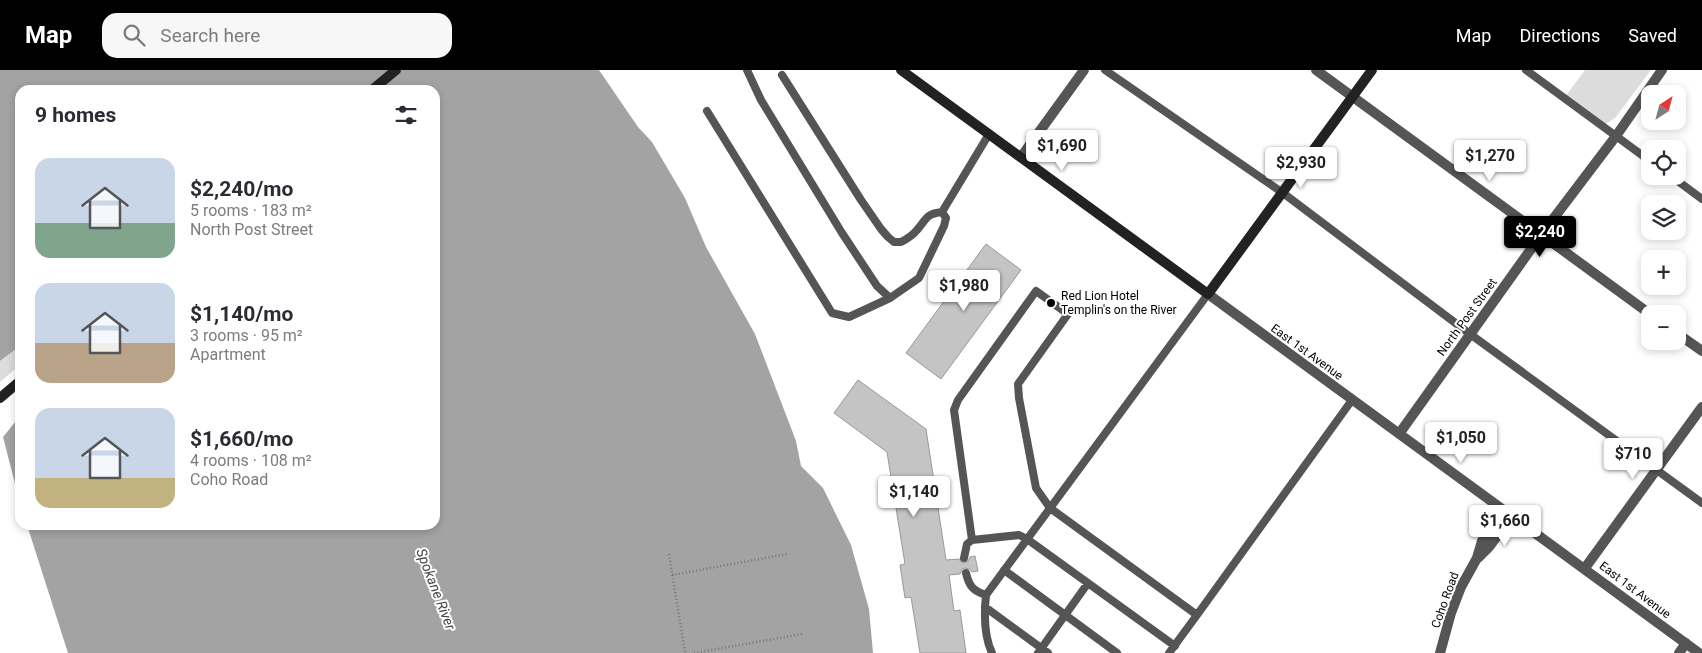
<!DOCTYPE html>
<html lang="en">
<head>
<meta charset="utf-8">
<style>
  :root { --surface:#fff; --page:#f7f7f7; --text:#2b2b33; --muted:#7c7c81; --accent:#000 }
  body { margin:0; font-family:Roboto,sans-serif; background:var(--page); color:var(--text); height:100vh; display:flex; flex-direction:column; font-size:19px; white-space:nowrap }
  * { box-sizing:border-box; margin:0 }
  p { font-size:16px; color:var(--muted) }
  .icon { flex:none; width:28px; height:28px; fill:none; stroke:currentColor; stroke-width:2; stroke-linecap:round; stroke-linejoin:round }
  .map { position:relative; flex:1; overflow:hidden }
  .drawer { position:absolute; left:15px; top:15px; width:425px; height:445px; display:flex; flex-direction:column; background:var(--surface); border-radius:15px; box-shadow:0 2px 8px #0003 }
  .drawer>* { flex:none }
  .needle { width:32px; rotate:36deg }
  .fabs { position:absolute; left:1641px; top:15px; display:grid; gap:10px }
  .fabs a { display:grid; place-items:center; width:45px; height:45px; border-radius:10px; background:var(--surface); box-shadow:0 2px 8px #0003; font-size:25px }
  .price { position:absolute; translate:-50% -42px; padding:0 11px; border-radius:5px; background:#fff; color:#222; font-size:16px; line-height:32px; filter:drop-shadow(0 1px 2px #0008) }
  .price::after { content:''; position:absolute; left:50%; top:30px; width:15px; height:11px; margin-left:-8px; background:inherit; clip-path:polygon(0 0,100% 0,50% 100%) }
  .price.current { background:var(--accent); color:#fff }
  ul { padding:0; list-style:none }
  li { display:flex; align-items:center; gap:15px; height:125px; padding:0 20px }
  li span { display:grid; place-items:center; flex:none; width:140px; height:100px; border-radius:15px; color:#555 }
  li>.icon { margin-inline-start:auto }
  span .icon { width:60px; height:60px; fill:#fffc; stroke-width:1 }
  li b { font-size:21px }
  h2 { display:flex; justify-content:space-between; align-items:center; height:60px; padding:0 20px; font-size:21px }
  header { display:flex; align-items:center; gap:30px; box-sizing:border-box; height:70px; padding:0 25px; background:var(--accent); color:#fff }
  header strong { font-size:24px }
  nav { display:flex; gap:28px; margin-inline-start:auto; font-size:18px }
  .search { width:350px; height:45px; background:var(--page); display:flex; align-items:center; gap:12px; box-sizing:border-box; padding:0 18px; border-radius:15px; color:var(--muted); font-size:19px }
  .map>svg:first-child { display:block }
  .green { fill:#dcdcdc }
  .water { fill:#a3a3a3 }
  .building { fill:#c4c4c4; stroke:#999 }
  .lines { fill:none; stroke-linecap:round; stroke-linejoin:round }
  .path { stroke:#777; stroke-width:2.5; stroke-dasharray:1 2.5; stroke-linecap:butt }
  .lane { stroke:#555; stroke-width:8 }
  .street { stroke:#555; stroke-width:10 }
  .secondary { stroke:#222; stroke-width:10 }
  .poi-dot { fill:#000; stroke:#fff; stroke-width:2 }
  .labels { text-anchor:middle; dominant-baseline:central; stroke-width:4; stroke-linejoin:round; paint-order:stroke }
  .poi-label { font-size:12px; fill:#000; stroke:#fff; text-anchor:start }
  .street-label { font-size:12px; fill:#000; stroke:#fff }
  .water-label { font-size:14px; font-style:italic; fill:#444; stroke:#fff }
</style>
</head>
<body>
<header>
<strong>Map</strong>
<div class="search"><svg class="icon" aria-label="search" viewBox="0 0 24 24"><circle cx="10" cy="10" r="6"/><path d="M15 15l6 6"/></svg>Search here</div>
<nav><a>Map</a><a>Directions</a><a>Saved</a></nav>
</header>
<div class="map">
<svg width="1702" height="583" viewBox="0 0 1702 583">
  <rect width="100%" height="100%" fill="#fff"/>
  <!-- green -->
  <path class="green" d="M1585 0H1651L1615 48 1604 55 1565 27Z
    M20 276V295L0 312V291Z"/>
  <!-- water -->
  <path class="water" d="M0 0H599L638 57 652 72 685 128 706 177 755 264 796 371 801 396 823 418 851 475 869 539 873 583H68L27 455H435V20H20V276L0 291Z
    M20 346V433L3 367Z"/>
  <!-- building -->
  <path class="building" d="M986 174 1021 200 941 309 906 283Z
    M858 310 926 359 946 490 959 489 961 492 965 493 968 491 970 487 975 486 978 501 972 502 970 499 965 498 962 499 960 504 949 505 954 541 960 540 966 583H920L911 527 905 528 900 495 905 494 887 382 834 343Z"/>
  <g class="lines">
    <!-- path -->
    <path class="path" d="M669 484 685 583
      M672 505 787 484
      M694 583 802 564"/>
    <!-- lane -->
    <path class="lane" d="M747 0 761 30 842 163 877 216 890 228 919 208 944 156 946 148 942 142 989 64
      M1105 0 1283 123 1470 264 1702 433
      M1526 0 1650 91
      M782 5 861 130 881 159 888 167 894 172H901C907 169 913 165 917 160 927 149 925 144 942 142
      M707 41 832 243 849 247 890 228
      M1671 106 1702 129
      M964 488 967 474 972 470
      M1004 500 1117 583
      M966 503C969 516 973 521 986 525
      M985 537 1048 583
      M1197 545 1352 330
      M992 583C984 566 984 544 986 525L1208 224
      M1038 583 1088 513
      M1169 583 1197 545 1050 438 1036 418 1019 328 1018 314 1068 244 1036 221 958 330 954 340 972 470 1019 465 1027 469 1175 576"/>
    <!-- street -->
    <path class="street" d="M1316 0 1650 244
      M1021 87 1084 0
      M1208 224 1699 583
      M1678 264 1702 281
      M1399 364 1541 165 1616 66 1662 0
      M1478 488 1489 477 1512 446
      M1585 498 1702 337
      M1440 583 1451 543 1461 517 1477 488 1482 471 1504 440
      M1679 583 1686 573"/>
    <!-- secondary -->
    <path class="secondary" d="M901 0 1208 224 1372 0
      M372 20 396 0
      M0 328 20 311"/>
  </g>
  <!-- markers -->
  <circle class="poi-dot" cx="1051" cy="233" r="5"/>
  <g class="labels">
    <!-- poi labels -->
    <g class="poi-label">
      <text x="1061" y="226">Red Lion Hotel<tspan x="1061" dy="14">Templin's on the River</tspan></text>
    </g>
    <!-- street labels -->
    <g class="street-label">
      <text transform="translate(1467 247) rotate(-54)">North Post Street</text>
      <text transform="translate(1307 282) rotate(36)">East 1st Avenue</text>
      <text transform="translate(1635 520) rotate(37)">East 1st Avenue</text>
      <text transform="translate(1445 530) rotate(-70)">Coho Road</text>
    </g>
    <!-- water labels -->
    <g class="water-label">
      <text transform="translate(436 519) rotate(69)">Spokane River</text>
    </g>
  </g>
</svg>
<div class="fabs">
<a><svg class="needle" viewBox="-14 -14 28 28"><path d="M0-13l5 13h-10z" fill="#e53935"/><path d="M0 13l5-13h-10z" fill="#7c7c81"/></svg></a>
<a><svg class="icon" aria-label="locate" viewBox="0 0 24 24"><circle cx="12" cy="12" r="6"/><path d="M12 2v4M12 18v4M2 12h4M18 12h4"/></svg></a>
<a><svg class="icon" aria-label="layers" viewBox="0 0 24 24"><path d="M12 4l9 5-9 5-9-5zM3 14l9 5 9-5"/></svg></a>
<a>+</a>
<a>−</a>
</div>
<b class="price" style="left:1062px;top:102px">$1,690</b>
<b class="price" style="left:1490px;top:112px">$1,270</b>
<b class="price" style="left:1301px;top:119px">$2,930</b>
<b class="price current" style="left:1540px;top:188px">$2,240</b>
<b class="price" style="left:964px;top:242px">$1,980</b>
<b class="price" style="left:1461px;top:394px">$1,050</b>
<b class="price" style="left:1633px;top:410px">$710</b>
<b class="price" style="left:914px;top:448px">$1,140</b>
<b class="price" style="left:1505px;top:477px">$1,660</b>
<section class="drawer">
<h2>9 homes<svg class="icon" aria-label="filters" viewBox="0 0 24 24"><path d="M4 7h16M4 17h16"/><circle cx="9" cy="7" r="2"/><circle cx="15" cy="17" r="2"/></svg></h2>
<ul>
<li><span style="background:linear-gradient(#c9d6e8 65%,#7fa58c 0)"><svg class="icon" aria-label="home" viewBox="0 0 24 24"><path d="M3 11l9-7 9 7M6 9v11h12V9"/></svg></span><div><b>$2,240/mo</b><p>5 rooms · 183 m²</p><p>North Post Street</p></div></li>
<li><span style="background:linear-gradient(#c9d6e8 60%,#b9a48a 0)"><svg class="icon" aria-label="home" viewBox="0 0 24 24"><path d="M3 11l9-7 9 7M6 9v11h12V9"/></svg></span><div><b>$1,140/mo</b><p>3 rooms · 95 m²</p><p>Apartment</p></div></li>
<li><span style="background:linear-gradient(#c9d6e8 70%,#c2b280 0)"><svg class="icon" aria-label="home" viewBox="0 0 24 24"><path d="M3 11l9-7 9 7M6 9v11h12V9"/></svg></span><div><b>$1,660/mo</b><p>4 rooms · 108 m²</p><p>Coho Road</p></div></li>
</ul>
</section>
</div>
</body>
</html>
